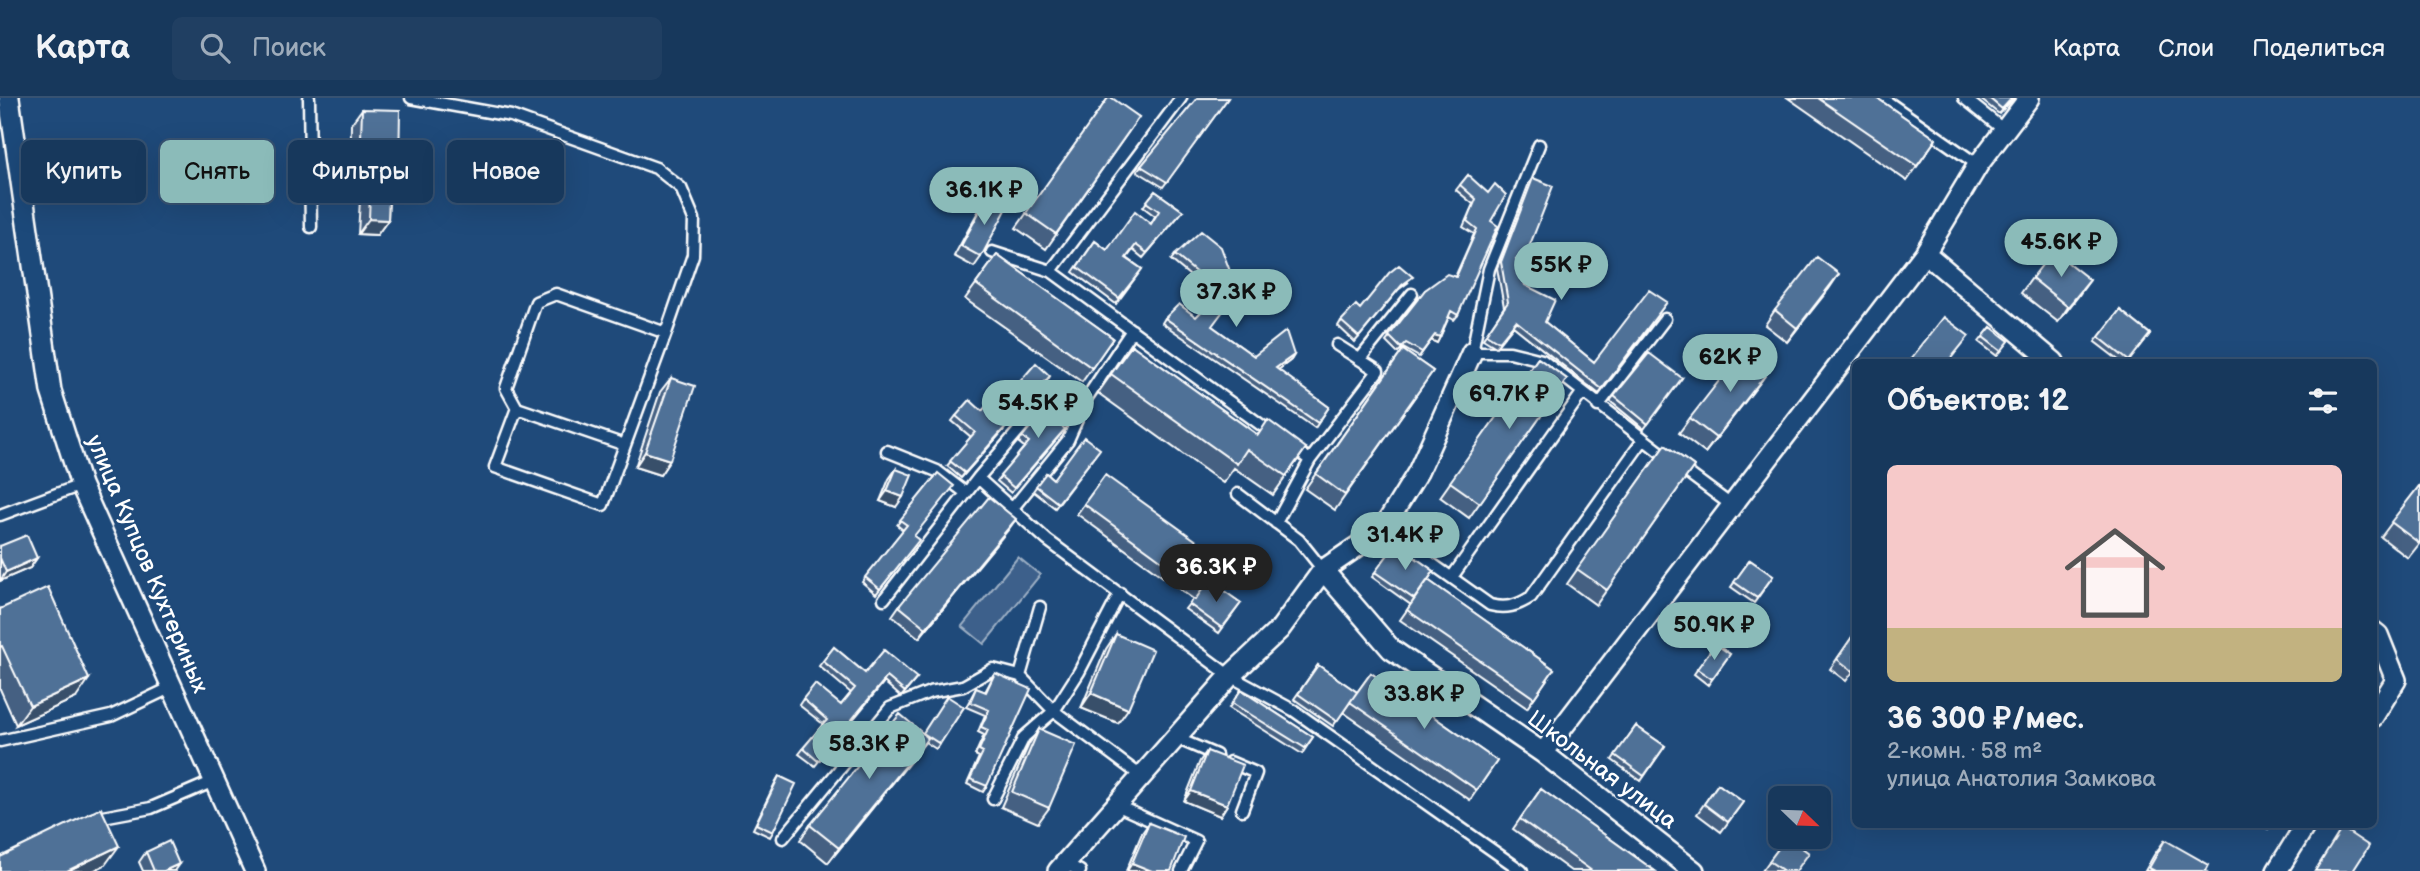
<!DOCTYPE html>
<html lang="ru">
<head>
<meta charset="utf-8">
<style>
  :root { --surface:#17385c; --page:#203f62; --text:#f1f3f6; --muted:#9eacbb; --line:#365272; --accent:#8bbbb9 }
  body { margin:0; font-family:"Balsamiq Sans",sans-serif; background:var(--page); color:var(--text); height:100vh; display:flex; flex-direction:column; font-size:26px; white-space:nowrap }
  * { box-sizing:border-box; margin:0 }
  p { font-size:23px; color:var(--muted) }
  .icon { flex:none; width:38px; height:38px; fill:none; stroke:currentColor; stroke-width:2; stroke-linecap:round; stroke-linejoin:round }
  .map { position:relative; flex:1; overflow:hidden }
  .panel { position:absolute; left:1852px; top:261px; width:525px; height:469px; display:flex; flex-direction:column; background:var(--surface); border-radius:10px; box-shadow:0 7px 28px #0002,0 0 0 2px var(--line) }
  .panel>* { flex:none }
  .guide { position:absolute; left:21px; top:42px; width:665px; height:63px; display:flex; gap:14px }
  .needle { width:46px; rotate:113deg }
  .buttons { position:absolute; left:1768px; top:688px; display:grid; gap:14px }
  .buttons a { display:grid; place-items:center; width:63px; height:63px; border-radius:10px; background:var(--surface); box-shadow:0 7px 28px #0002,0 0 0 2px var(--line); font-size:35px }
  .price { position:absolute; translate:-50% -60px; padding:0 16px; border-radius:24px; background:var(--accent); color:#111; font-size:23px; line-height:46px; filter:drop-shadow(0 2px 4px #0008) }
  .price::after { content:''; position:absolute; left:50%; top:42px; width:21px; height:16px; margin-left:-10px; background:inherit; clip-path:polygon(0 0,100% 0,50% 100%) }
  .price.current { background:#222; color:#fff }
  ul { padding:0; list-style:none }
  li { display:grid; align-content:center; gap:14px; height:371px; padding:0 35px }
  li span { display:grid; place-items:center; height:217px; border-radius:10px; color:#555 }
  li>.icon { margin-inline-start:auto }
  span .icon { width:126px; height:126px; fill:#fffc; stroke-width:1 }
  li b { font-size:30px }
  h2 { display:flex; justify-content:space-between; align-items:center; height:84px; padding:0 35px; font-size:30px }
  .tag { padding:0 24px; border-radius:10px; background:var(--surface); box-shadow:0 7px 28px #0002,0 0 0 2px var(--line); font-size:24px; line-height:63px }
  .tag.current { background:var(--accent); color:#111 }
  header { display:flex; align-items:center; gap:42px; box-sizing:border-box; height:98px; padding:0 35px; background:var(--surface); border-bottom:2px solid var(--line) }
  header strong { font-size:33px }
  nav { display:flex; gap:38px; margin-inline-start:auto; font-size:24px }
  .search { width:490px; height:63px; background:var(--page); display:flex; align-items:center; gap:18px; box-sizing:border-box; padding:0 24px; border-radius:10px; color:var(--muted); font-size:26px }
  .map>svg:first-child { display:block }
  .green { fill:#3c618b; stroke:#9eb0c5; stroke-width:2 }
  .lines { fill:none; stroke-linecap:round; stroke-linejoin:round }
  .service-casing { stroke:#fff; stroke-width:15 }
  .minor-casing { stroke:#fff; stroke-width:24 }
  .service { stroke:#1f4a7a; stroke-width:10 }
  .minor { stroke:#1f4a7a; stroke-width:19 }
  .wall { fill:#456182; stroke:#fff; stroke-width:2 }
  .shaded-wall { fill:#384f6a; stroke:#fff; stroke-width:2 }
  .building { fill:#507197; stroke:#fff; stroke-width:2 }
  .labels { text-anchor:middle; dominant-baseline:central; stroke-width:5; stroke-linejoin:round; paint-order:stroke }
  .street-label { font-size:23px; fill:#fff; stroke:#1f4a7a }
</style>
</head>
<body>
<header>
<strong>Карта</strong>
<div class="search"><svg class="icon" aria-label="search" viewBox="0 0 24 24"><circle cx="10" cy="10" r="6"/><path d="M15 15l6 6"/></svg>Поиск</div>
<nav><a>Карта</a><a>Слои</a><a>Поделиться</a></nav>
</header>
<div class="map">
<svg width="2420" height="773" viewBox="0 0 2420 773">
  <rect width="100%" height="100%" fill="#1f4a7a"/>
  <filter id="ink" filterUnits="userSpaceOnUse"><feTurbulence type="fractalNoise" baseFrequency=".0143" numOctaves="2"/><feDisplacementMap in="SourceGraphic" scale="14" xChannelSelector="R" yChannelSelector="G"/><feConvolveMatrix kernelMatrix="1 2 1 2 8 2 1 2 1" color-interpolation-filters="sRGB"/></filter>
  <g filter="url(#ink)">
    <!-- green -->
    <path class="green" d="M1018 459 1040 477 984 546 962 528Z"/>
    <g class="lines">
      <defs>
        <path id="service" d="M309 0 311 129
          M411 0 511 18 656 70 681 90 694 121 693 157 666 235 603 407 495 369 517 310 506 290 536 204 556 196 666 235
          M1882 0 1978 67
          M1964 0 2004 32
          M1539 47 1489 171 1472 254H1510L1542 262 1668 360
          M992 154 1051 173 1272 335
          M1051 173 1181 0
          M1360 261 1412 196
          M1598 308 1665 221
          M517 310 625 347
          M1293 350 1310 362
          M887 353 937 373 966 395
          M1680 369 1731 407
          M978 380 1047 442 1230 578 1293 612 1522 773
          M1238 396 1299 442 1323 472
          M1012 411 1068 342 1086 301 1132 232
          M0 417 81 387
          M1276 425 1310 362 1378 273 1337 247
          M1383 431 1490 507C1506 511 1517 508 1531 499L1643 342
          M1452 479 1582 295
          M884 501 978 380 1044 303
          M1020 578 1040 509
          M1176 640 1216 657
          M0 643 111 618 172 589
          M1230 664 1256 675 1242 712
          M993 701 1024 639 1054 613 1079 574 1120 495
          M1116 707 1196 743 1181 773
          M92 721 151 710 214 683
          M783 740 890 610 930 594 963 588 993 571 1020 578 1054 613 1141 678
          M1064 765 1080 773"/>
        <path id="minor" d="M9 0 51 293 81 387 255 773
          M1925 155 2054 264
          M1323 472 1391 551 1543 655 1694 773
          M2373 533 2378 537 2396 582 2373 619
          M1543 655 1925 155 1978 67 2029 0
          M1058 773 1230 578 1280 531 1323 472 1383 431 1418 374 1472 254
          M2277 773 2306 726"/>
      </defs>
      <!-- service casing -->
      <use href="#service" class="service-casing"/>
      <!-- minor casing -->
      <use href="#minor" class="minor-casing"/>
      <!-- service -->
      <use href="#service" class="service"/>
      <!-- minor -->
      <use href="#minor" class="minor"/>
    </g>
    <!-- wall -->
    <path class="wall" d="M1108 0 1139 19 1046 151 1016 130Z
      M1228 0 1163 89 1137 73 1141 68Z
      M1788 0H1877L1936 41 1907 83Z
      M1979 0H2014L1999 16Z
      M362 11 399 70 390 83 388 122 377 137 358 136 361 84H350L351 26Z
      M1468 77 1491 123 1458 217 1454 222 1449 219 1440 239 1437 245 1431 242 1419 259 1403 250 1397 255 1386 244 1425 192 1455 179 1474 136 1463 129 1473 106 1456 92Z
      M1533 80 1522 162 1517 164 1525 187 1545 224 1594 264 1667 204 1599 296 1513 228 1496 249 1483 241 1504 209 1497 170 1529 85Z
      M1155 93 1183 113 1143 160 1133 152 1127 160 1142 171 1116 206 1073 174 1095 143 1107 152 1151 126 1155 118 1143 109Z
      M987 100 981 159 974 169 954 158 980 110Z
      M997 157 1113 240 1082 284 965 201Z
      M1175 157 1228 181 1211 189 1212 228 1254 258 1294 257 1291 262 1278 272 1329 309 1315 330 1162 225 1165 220 1196 219 1203 212 1184 197 1195 182 1171 162Z
      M1839 176 1787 244 1765 227 1775 212Z
      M2032 180 2079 197 2058 224 2021 195Z
      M1409 184 1398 192 1355 244 1338 228 1341 223 1360 211Z
      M2120 212 2150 236 2128 264H2121L2095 244Z
      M1991 229 2009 243 1997 258 1979 244Z
      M1132 247 1258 337 1306 350 1273 397 1234 370 1223 385 1098 295Z
      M1403 252 1433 273 1335 412 1305 391Z
      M1538 260 1567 281 1469 420 1440 399Z
      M1770 271 1705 355 1679 335 1690 320Z
      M671 280 670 362 660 377 635 369 660 294Z
      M1682 280 1644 331 1610 303 1614 298Z
      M1047 283 961 380 947 368 971 339 952 323 956 318 982 313Z
      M1073 308 1058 325 1061 336 1011 395 997 383 1024 349 1018 344 1022 339Z
      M1665 347 1694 368 1596 507 1567 486Z
      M1100 351 1055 410 1033 393 1046 375 1053 381Z
      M896 371V409L880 403 889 381Z
      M938 375 914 438 915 447 876 496 862 484 903 432 897 427Z
      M1105 377 1208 483 1241 505 1219 535 1185 511 1193 501 1077 416Z
      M2420 387V445L2408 460 2381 439Z
      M1016 421 919 540 892 518 899 508Z
      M1396 446 1434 473 1411 507 1372 479Z
      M0 448 37 460 30 470 0 483Z
      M1750 462 1773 478 1754 505 1731 489Z
      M1428 482 1554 571 1527 610 1400 522Z
      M0 511 76 600 16 627 0 591Z
      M1116 536 1118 625 1081 610 1106 551Z
      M1854 536 1855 571 1846 583 1830 571Z
      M1715 546 1730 556 1708 587 1694 576Z
      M834 549 865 575 917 580 901 599 884 584 815 668 799 656 823 626 799 607 803 601 841 607 851 595 819 568Z
      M1318 567 1357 594 1333 628 1294 601Z
      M995 575 987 688 983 694 967 686 979 659 975 657 984 637 978 634 985 617 966 609 976 590 985 594Z
      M1371 575 1497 663 1470 702 1343 614Z
      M1241 592 1313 639 1302 656 1229 610Z
      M964 609 936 651 925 644 828 765 800 742 810 727 923 635Z
      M1636 628 1665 648 1641 683 1612 662Z
      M1039 631 1049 710 1038 725 1001 709 1029 646Z
      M1207 653 1227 707 1220 718 1184 703 1200 663Z
      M779 678 773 734 770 739 753 731 776 683Z
      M1718 686 1743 704 1721 734 1697 716Z
      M1541 691 1655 773H1571L1513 731Z
      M1149 725 1171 773H1126L1142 735Z
      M2259 726H2272L2268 731Z
      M1787 739 1796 773H1762Z
      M2165 742 2206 773H2145L2154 757Z
      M146 754 174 773H143L139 764Z"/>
    <!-- shaded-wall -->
    <path class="shaded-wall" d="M360 69 371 70 361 84H350Z
      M390 70H399L388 85Z
      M369 121 388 122 377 137 358 136Z
      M1526 157 1522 162 1513 166 1516 161Z
      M1231 176 1228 181 1205 191 1209 186Z
      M1839 176 1829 191 1787 244 1797 230Z
      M2090 182 2079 197 2058 224 2068 209Z
      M1435 237 1440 239 1437 245 1431 242 1419 259Z
      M1294 257 1291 262 1273 276 1276 270Z
      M1770 271 1759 286 1705 355 1716 340Z
      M1050 278 1047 283 961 380 965 375Z
      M645 354 670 362 660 377 635 369Z
      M887 393 903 399 896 409 880 403Z
      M1016 421 1009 431 919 540 926 530Z
      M37 460 30 470 0 483 6 474Z
      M89 581 76 600 16 627 30 608Z
      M1091 595 1128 611 1118 625 1081 610Z
      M928 640 918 654 828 765 839 750Z
      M1191 693 1227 707 1220 718 1184 703Z
      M119 748 105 767 93 773H67Z
      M1132 765 1152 773H1127Z
      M179 766 174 773H164Z"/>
    <!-- building -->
    <path class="building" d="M1108 0H1112L1139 19 1056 136 1026 115Z
      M1197 0H1228L1167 84 1141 68Z
      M1818 0H1877L1936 41 1917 68Z
      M1989 0H2012L2002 11Z
      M362 11 400 12 399 70H390L388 122 369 121 371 70 360 69Z
      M1468 77 1488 95 1495 86 1506 97 1491 123 1498 128 1458 217 1451 213 1440 239 1435 237 1422 254 1406 245 1401 250 1389 238 1425 192 1447 176 1456 179 1477 131 1467 123 1476 101 1460 87Z
      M1533 80 1553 88 1526 157 1516 161 1525 187 1555 202 1545 224 1594 264 1649 192 1667 204 1602 291 1516 223 1499 244 1486 236 1508 204 1501 164Z
      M1155 93 1183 113 1147 155 1136 147 1126 160 1142 171 1119 200 1077 169 1095 143 1107 152 1135 113 1151 126 1159 113 1146 104Z
      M987 100 1007 110 981 159 961 148Z
      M1201 133 1221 149 1231 176 1209 186 1229 205 1212 228 1254 258 1286 233 1294 257 1276 270 1329 309 1318 325 1165 220 1179 206 1196 219 1207 208 1187 192 1199 177 1175 157Z
      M2053 153 2090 182 2068 209 2032 180Z
      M997 157 1113 240 1092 270 976 186Z
      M1817 159 1839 176 1797 230 1775 212Z
      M1399 167 1413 179 1402 187 1359 239 1341 223 1356 207 1360 211 1389 175Z
      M2120 212 2150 236 2129 263 2099 239Z
      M1944 219 1969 238 1948 264H1913L1910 262Z
      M1991 229 2009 243 2001 253 1983 239Z
      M1132 247 1258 337 1268 322 1306 350 1286 378 1247 351 1237 366 1111 276Z
      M1744 251 1770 271 1716 340 1690 320Z
      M1403 252 1433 273 1345 397 1316 376Z
      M1649 255 1682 280 1648 326 1614 298Z
      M1538 260 1567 281 1480 405 1450 384Z
      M1036 265 1050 278 965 375 950 363 975 334 956 318 970 302 982 313 996 297 1003 303Z
      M671 280 695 288 670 362 645 354Z
      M1058 296 1073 308 1058 325 1065 331 1014 390 1000 378 1029 344 1022 339Z
      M1084 339 1100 351 1058 405 1036 388 1046 375 1053 381Z
      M1665 347 1694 368 1607 492 1577 471Z
      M896 371 912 377 903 399 887 393Z
      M938 375 954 388 914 438 919 442 880 491 865 479 907 427 900 422Z
      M1105 377 1223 462 1202 492 1084 406Z
      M2420 387V444L2419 445 2391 424Z
      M989 399 1016 421 926 530 899 508Z
      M27 437 37 460 6 474 0 460V448Z
      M1396 446 1434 473 1414 501 1375 474Z
      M1750 462 1773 478 1757 500 1734 484Z
      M1209 482 1241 505 1222 530 1189 506 1193 501 1195 502Z
      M1428 482 1554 571 1534 600 1407 512Z
      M48 489 89 581 30 608 2 548 0 549V511Z
      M1116 536 1153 552 1128 611 1091 595Z
      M1854 536 1855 570 1853 573 1837 561Z
      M1715 546 1730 556 1712 581 1697 571Z
      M834 549 865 575 884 552 917 580 905 594 887 579 818 663 803 650 827 622 803 601 815 586 841 607 855 590 823 563Z
      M1318 567 1357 594 1337 623 1298 596Z
      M995 575 1031 591 987 688 970 681 983 654 979 652 988 632 981 629 989 612 970 604 976 590 986 594Z
      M1371 575 1497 663 1477 692 1350 604Z
      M1241 592 1313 639 1305 650 1232 605Z
      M947 598 964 609 940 646 923 635Z
      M900 616 928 640 839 750 810 727Z
      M1636 628 1665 648 1644 678 1615 657Z
      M1039 631 1076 647 1049 710 1012 694Z
      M1207 653 1243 667 1227 707 1191 693Z
      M779 678 796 686 773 734 756 726Z
      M1718 686 1743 704 1728 724 1704 706Z
      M1541 691 1655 773H1592L1520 721Z
      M101 710 119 748 67 773H0V759Z
      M1149 725 1184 739 1171 773H1152L1132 765Z
      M2342 730 2369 748 2353 773H2315Z
      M1787 739 1809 755 1796 773H1784L1769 763Z
      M2165 742 2209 767 2206 773H2155L2149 770Z
      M169 743 179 766 164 773H154L146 754Z"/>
  </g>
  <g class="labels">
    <!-- street labels -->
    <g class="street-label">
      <text transform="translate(147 466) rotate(67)">улица Купцов Кухтериных</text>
      <text transform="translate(1602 672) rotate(37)">Школьная улица</text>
    </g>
  </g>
</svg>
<div class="buttons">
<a><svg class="needle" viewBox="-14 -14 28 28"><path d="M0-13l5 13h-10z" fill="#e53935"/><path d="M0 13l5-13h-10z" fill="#9eacbb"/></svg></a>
</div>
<b class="price" style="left:984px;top:129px">36.1K ₽</b>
<b class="price" style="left:2061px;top:181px">45.6K ₽</b>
<b class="price" style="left:1561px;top:204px">55K ₽</b>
<b class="price" style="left:1236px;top:231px">37.3K ₽</b>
<b class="price" style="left:1730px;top:296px">62K ₽</b>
<b class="price" style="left:1509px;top:333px">69.7K ₽</b>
<b class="price" style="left:1038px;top:342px">54.5K ₽</b>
<b class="price" style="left:1405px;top:474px">31.4K ₽</b>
<b class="price current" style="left:1216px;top:506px">36.3K ₽</b>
<b class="price" style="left:1714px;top:564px">50.9K ₽</b>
<b class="price" style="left:1424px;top:633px">33.8K ₽</b>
<b class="price" style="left:869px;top:683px">58.3K ₽</b>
<div class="guide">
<a class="tag">Купить</a>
<a class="tag current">Снять</a>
<a class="tag">Фильтры</a>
<a class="tag">Новое</a>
</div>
<section class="panel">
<h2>Объектов: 12<svg class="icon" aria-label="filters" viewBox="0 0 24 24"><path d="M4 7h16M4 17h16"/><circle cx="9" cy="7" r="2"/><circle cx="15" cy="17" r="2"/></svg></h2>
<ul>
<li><span style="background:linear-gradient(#f6c9c9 75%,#c2b280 0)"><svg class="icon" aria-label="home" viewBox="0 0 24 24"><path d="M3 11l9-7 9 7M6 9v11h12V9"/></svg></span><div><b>36 300 ₽/мес.</b><p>2-комн. · 58 m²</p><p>улица Анатолия Замкова</p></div></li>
</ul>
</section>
</div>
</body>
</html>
